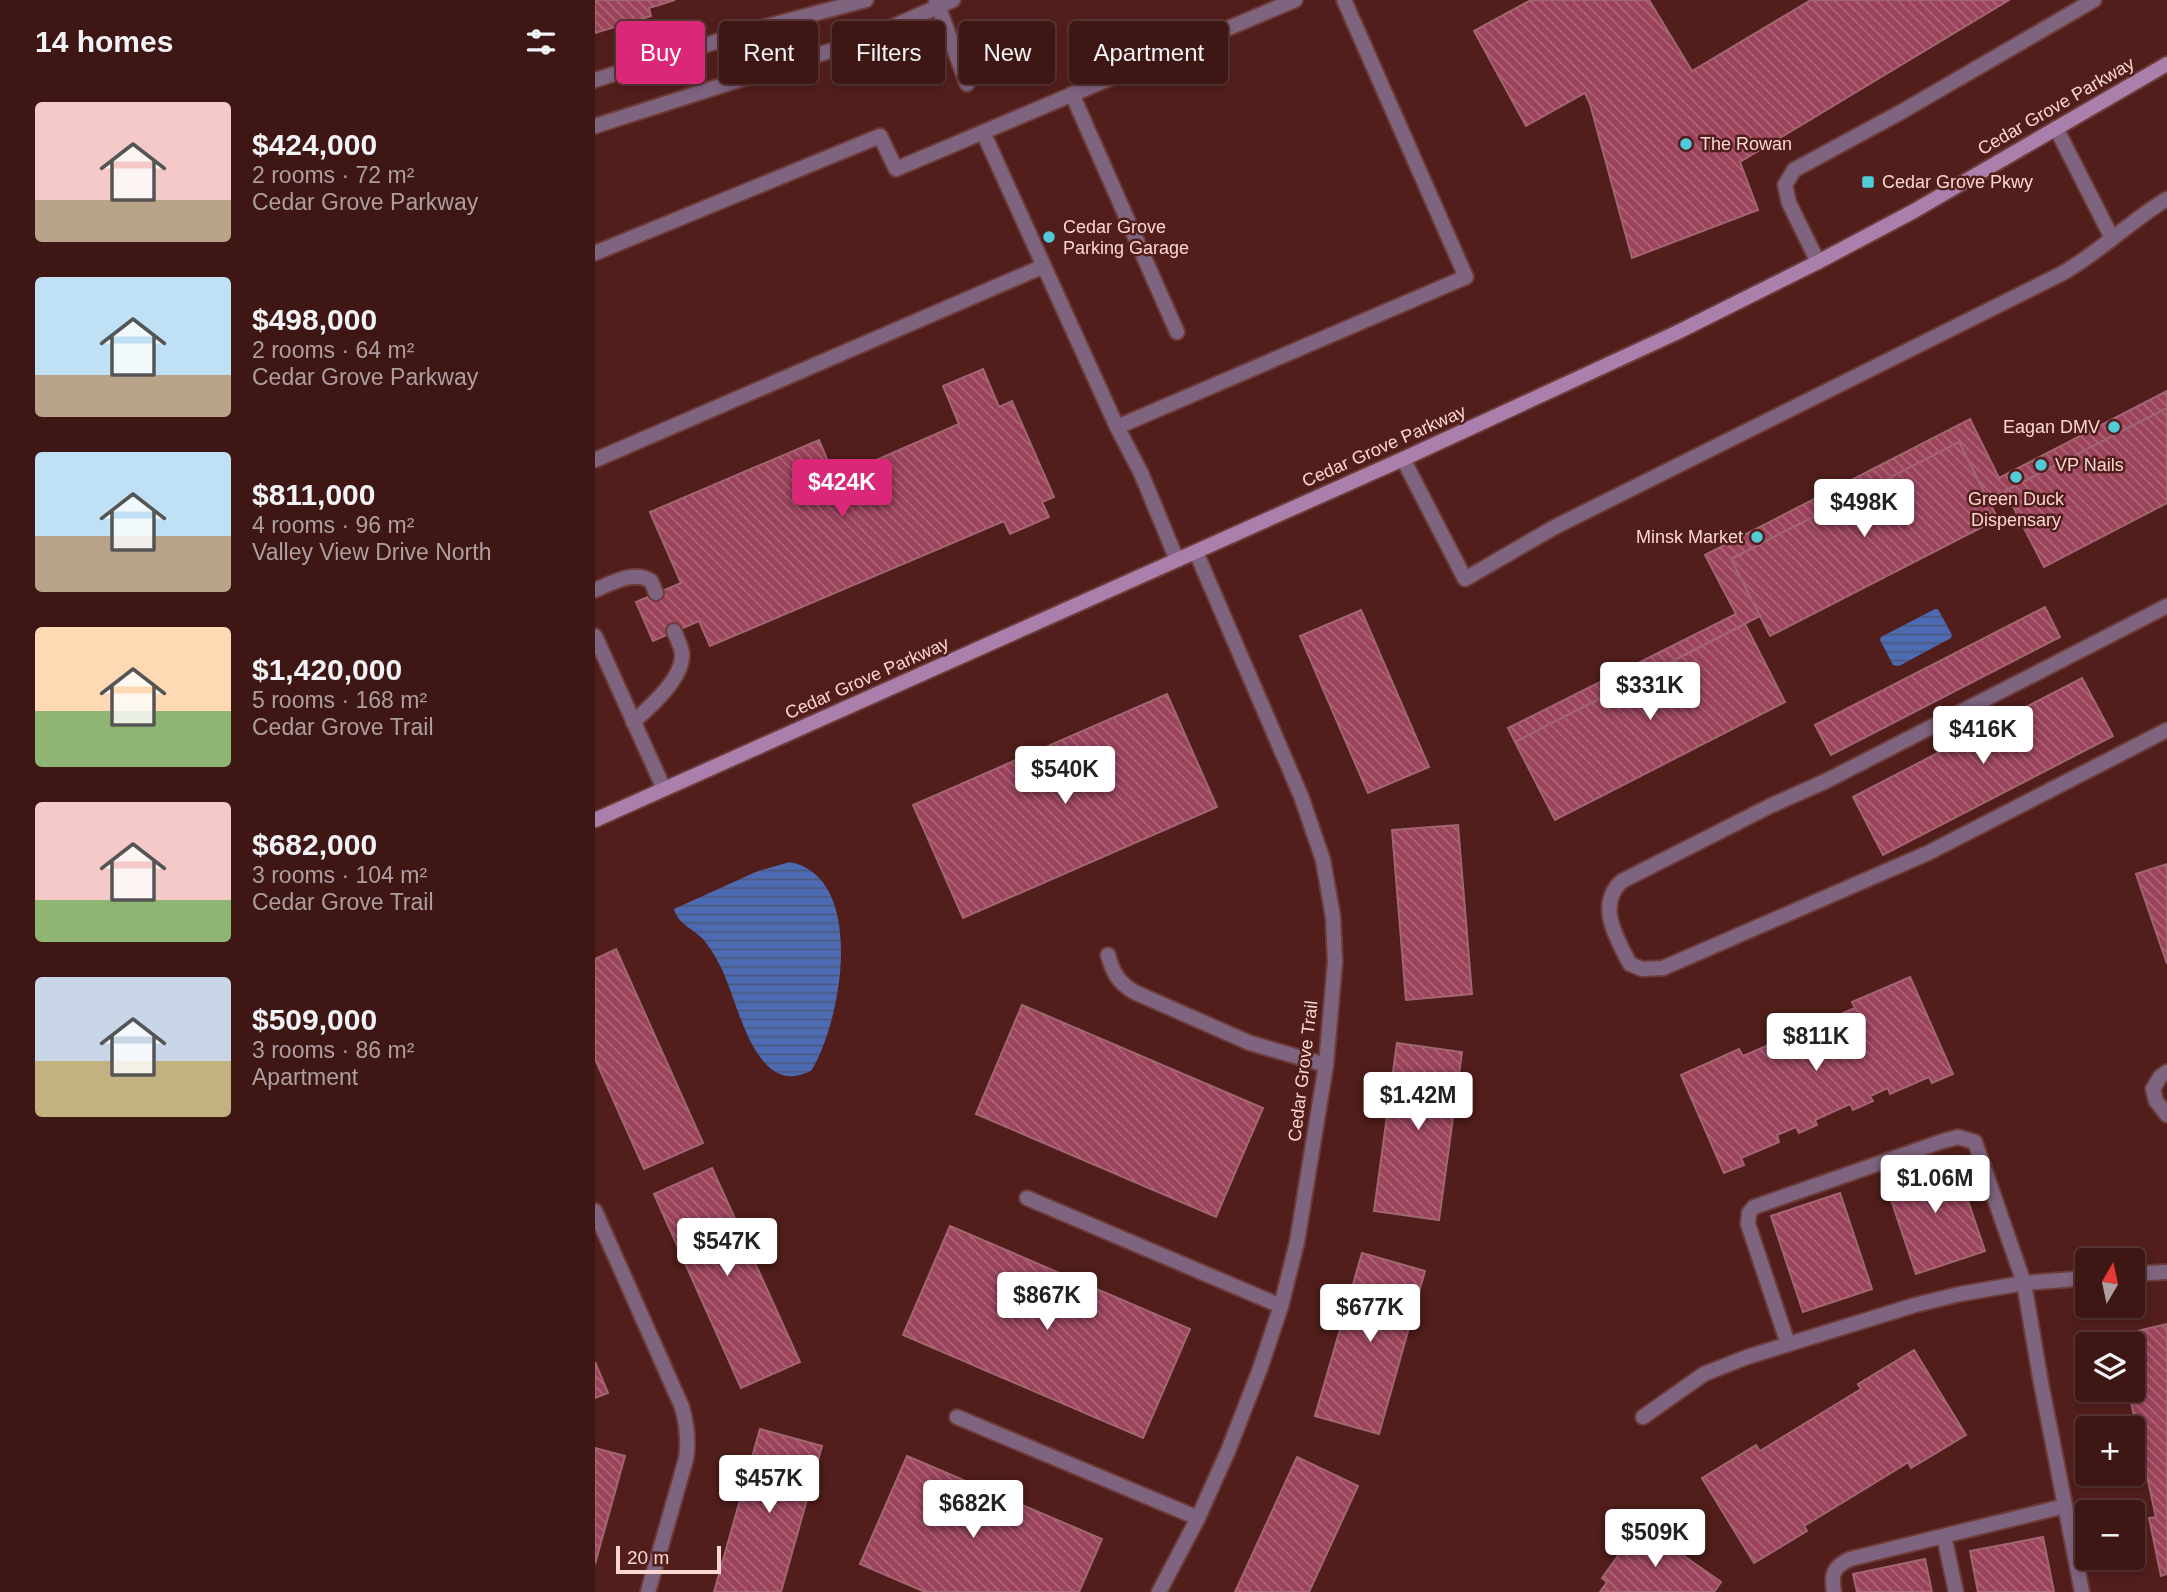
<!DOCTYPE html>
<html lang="en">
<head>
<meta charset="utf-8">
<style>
  :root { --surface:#3e1614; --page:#492322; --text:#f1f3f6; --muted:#ad9fa0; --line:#573534; --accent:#db2777 }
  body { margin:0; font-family:Arial,sans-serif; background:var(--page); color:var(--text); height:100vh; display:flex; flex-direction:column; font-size:26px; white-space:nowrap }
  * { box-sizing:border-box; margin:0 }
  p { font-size:23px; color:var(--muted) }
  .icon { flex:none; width:38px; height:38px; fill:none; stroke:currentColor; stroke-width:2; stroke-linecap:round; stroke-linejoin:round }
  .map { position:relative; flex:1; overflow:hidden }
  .sheet { display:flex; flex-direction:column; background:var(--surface); width:595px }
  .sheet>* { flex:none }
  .top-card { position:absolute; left:21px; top:21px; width:665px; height:63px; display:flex; gap:14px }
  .needle { width:46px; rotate:9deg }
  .fabs { position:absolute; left:1480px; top:1248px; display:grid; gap:14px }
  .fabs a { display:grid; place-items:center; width:70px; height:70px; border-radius:7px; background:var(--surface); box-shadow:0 4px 10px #0003,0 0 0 2px var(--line); font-size:35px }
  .scale { position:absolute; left:21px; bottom:18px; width:105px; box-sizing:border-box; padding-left:7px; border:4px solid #fad7d3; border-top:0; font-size:19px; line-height:24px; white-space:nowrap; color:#fad7d3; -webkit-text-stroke:5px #521e1b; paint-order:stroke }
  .price { position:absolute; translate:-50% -60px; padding:0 16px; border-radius:7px; background:#fff; color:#222; font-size:23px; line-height:46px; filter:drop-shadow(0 2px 4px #0008) }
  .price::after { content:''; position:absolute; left:50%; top:42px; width:21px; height:16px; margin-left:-10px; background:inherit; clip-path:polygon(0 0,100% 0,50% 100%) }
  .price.selected { background:var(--accent); color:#fff }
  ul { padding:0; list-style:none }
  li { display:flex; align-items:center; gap:21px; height:175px; padding:0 35px }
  li span { display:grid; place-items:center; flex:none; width:196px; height:140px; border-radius:7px; color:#555 }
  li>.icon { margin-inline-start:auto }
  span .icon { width:84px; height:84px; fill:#fffc; stroke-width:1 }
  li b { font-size:30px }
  h2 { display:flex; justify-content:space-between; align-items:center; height:84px; padding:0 35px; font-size:30px }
  .chip { padding:0 24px; border-radius:7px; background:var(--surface); box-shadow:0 4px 10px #0003,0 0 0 2px var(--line); font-size:24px; line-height:63px }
  .chip.selected { background:var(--accent); color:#fff }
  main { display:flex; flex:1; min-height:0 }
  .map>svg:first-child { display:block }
  .water { fill:url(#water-rules) }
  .building { fill:url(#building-back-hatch); stroke:#a26673; stroke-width:2 }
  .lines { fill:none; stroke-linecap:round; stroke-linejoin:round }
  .lane-casing { stroke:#6d3c38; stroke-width:18 }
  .street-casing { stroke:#6d3c38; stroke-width:18 }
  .secondary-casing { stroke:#6d3c38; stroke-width:18 }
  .lane { stroke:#7f6480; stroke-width:14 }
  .street { stroke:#7f6480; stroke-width:14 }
  .secondary { stroke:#ab7fac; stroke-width:14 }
  .poi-dot { fill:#52cbd9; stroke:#521e1b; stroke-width:2.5 }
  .labels { text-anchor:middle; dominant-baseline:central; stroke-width:5; stroke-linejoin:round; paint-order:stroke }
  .street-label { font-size:18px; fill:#fad7d3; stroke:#521e1b }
  .poi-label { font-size:18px; fill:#fad7d3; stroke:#521e1b; text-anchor:start }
</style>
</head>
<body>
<main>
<section class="sheet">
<h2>14 homes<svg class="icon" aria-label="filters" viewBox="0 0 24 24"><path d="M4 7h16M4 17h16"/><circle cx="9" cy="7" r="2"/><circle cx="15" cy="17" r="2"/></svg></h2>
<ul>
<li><span style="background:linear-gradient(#f6c9c9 70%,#b9a48a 0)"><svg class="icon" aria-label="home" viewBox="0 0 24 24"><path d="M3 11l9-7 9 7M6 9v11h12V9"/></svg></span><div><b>$424,000</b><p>2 rooms · 72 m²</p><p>Cedar Grove Parkway</p></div></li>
<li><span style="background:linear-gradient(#bfe0f5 70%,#b9a48a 0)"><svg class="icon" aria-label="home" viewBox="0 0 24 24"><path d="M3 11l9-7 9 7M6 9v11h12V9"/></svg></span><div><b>$498,000</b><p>2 rooms · 64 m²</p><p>Cedar Grove Parkway</p></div></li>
<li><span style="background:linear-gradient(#bfe0f5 60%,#b9a48a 0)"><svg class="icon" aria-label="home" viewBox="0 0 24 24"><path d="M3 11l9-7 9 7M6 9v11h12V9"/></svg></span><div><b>$811,000</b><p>4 rooms · 96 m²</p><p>Valley View Drive North</p></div></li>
<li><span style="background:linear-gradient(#ffd9b3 60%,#8fb573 0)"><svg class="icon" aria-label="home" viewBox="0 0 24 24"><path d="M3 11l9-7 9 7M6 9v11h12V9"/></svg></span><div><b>$1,420,000</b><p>5 rooms · 168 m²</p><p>Cedar Grove Trail</p></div></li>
<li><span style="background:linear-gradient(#f6c9c9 70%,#8fb573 0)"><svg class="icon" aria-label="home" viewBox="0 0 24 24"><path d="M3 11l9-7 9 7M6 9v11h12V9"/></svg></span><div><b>$682,000</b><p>3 rooms · 104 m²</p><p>Cedar Grove Trail</p></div></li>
<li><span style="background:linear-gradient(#c9d6e8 60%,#c2b280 0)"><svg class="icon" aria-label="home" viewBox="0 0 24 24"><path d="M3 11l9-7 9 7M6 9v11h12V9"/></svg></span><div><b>$509,000</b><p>3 rooms · 86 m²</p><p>Apartment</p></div></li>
</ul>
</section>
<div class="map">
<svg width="1572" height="1592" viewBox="0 0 1572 1592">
  <defs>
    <pattern id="water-rules" width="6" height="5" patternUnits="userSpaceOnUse" patternTransform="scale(1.75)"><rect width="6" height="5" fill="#4d6bb3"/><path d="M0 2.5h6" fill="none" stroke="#4c587f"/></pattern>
    <pattern id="building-back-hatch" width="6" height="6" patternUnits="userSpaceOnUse" patternTransform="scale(1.75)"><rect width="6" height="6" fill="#9b435b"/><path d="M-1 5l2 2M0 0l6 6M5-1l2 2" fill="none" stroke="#af6679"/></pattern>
  </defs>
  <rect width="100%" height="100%" fill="#521e1b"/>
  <!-- water -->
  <path class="water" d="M1340 609H1343L1357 635 1356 638 1304 666 1298 665 1285 640 1286 637Z
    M195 862C273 878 246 1024 216 1071 211 1073 205 1075 200 1076 154 1081 141 991 123 962 119 954 114 946 108 939 98 929 82 923 79 909L163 871Z"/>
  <!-- building -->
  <path class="building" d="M0 0H80L54 8 56 16 0 33Z
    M936 0H1054L1097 71 1216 0H1414L1145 162 1163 210 1037 258 995 104 990 93 931 126 879 31Z
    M388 369 404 407 417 401 459 497 447 502 454 517 415 534 409 521 115 646 104 621 58 641 41 602 86 583 55 512 224 440 240 478 364 424 348 386Z
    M1572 391V408L1393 500 1364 442 1136 559 1165 616 920 742 913 728 1141 614 1110 555 1375 419 1404 478Z
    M1572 408V503L1449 567 1410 491Z
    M1364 442 1403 519 1175 636 1136 559Z
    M1450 607 1465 637 1236 755 1220 725Z
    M766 610 834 767 773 793 705 636Z
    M1150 624 1190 702 960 820 920 742Z
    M1487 678 1518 736 1288 855 1258 797Z
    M572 694 622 807 368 918 318 805Z
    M863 825 877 994 811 1000 797 830Z
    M1572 864V964L1541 874Z
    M21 949 108 1143 49 1169 0 1059V959Z
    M1315 977 1358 1074 1337 1083 1334 1077 1295 1094 1293 1088 1275 1096 1278 1101 1258 1110 1255 1104 1220 1120 1222 1125 1204 1133 1201 1127 1182 1135 1184 1142 1146 1158 1149 1165 1129 1173 1086 1075 1144 1049 1148 1056 1260 1008 1257 1002Z
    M427 1005 668 1108 621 1217 381 1114Z
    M802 1043 867 1052 844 1220 779 1211Z
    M1358 1156 1390 1251 1321 1274 1289 1179Z
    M117 1168 205 1362 146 1388 59 1194Z
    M1245 1193 1277 1289 1208 1312 1176 1216Z
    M355 1226 595 1329 548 1438 308 1335Z
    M767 1253 830 1271 784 1434 720 1416Z
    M1572 1324V1574L1566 1576 1554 1518 1561 1517 1560 1513 1534 1393 1528 1394 1527 1390H1538V1344H1517L1516 1337Z
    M1319 1350 1371 1435 1316 1468 1313 1462 1309 1465 1209 1526 1212 1531 1159 1563 1107 1478 1161 1445 1165 1451 1266 1389 1263 1384Z
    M0 1362 13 1393 0 1398Z
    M165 1429 227 1446 186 1592H119Z
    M0 1448 30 1456 0 1564Z
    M312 1456 507 1539 484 1592H330L265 1564Z
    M702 1457 763 1486 714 1592H640Z
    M1045 1525 1126 1582 1119 1592H1005L1012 1582 1007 1578Z
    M1448 1537 1459 1592H1383L1375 1551Z
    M1330 1559 1337 1592H1262L1258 1574Z"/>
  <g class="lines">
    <defs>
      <path id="lane" d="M341 0 372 84
        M477 94 582 332
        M1461 128 1517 238
        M388 132 522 427 871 277 749 0
        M0 253 285 136 301 169 700 0
        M1223 262 1194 203 1190 185 1199 170 1306 112 1499 0
        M522 427 546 473 582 560
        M808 459 870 579 958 528 1466 274C1504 253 1535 221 1572 199
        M0 460 449 266
        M0 590C17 583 39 570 56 581L61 593
        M1572 606 1231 781 1175 806 1027 881C1001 904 1021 938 1035 964L1047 969 1068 968 1333 853 1572 730
        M0 636 69 789
        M38 722C55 707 89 678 87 653 86 646 82 638 79 631
        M513 955C518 973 523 982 539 992L655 1043 731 1065
        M1572 1072 1565 1077 1558 1089 1561 1101 1572 1115
        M432 1198 686 1306
        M362 1417 603 1518
        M1048 1417 1109 1374 1152 1357 1320 1305 1365 1294 1429 1283 1380 1142 1363 1137 1348 1141 1159 1207 1154 1213 1153 1224 1193 1344
        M1349 1536 1361 1592
        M1239 1592C1236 1574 1238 1567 1255 1559L1470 1506"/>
      <path id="street" d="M0 80 158 30 271 0
        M0 126 263 42 358 0
        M0 1211 87 1407C92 1425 94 1440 91 1459L53 1592
        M1538 1274 1572 1272
        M564 1592 603 1518 633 1451 665 1369 686 1306 702 1242 731 1065 740 962 738 917 728 860 706 796 601 552
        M1487 1592 1446 1383 1429 1283 1493 1278"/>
      <path id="secondary" d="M0 820 808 459 1083 332 1223 262 1319 211 1572 64"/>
    </defs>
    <!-- lane casing -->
    <use href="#lane" class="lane-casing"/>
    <!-- street casing -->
    <use href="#street" class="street-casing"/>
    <!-- secondary casing -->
    <use href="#secondary" class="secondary-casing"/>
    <!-- lane -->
    <use href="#lane" class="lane"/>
    <!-- street -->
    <use href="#street" class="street"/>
    <!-- secondary -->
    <use href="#secondary" class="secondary"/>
  </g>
  <!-- markers -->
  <g class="poi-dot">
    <circle cx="1091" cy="144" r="7"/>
    <rect x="1266" y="175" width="14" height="14" rx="3.5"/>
    <circle cx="454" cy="237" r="7"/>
    <circle cx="1519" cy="427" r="7"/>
    <circle cx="1446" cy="465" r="7"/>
    <circle cx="1421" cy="477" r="7"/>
    <circle cx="1162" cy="537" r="7"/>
  </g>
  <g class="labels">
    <!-- street labels -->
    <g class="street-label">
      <text transform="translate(1461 106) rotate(-30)">Cedar Grove Parkway</text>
      <text transform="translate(789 446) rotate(-24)">Cedar Grove Parkway</text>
      <text transform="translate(272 678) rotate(-24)">Cedar Grove Parkway</text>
      <text transform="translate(708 1071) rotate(-83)">Cedar Grove Trail</text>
    </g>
    <!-- poi labels -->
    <g class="poi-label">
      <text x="1105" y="144">The Rowan</text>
      <text x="1287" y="182">Cedar Grove Pkwy</text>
      <text x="468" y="227">Cedar Grove<tspan x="468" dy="21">Parking Garage</tspan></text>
      <text x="1505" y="427" text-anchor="end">Eagan DMV</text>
      <text x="1460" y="465">VP Nails</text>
      <text x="1421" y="499" text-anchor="middle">Green Duck<tspan x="1421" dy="21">Dispensary</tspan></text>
      <text x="1148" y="537" text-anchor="end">Minsk Market</text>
    </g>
  </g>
</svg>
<div class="fabs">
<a><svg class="needle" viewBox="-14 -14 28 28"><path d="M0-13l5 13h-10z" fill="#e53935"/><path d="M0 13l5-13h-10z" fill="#ad9fa0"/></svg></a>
<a><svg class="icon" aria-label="layers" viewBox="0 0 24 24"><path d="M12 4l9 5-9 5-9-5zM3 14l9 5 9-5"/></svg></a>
<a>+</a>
<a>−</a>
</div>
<div class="scale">20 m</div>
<b class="price selected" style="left:247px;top:519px">$424K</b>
<b class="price" style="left:1269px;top:539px">$498K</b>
<b class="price" style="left:1055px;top:722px">$331K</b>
<b class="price" style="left:1388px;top:766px">$416K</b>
<b class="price" style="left:470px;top:806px">$540K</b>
<b class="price" style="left:1221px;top:1073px">$811K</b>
<b class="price" style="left:823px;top:1132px">$1.42M</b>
<b class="price" style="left:1340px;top:1215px">$1.06M</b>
<b class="price" style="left:132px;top:1278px">$547K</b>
<b class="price" style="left:452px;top:1332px">$867K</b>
<b class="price" style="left:775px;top:1344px">$677K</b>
<b class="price" style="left:174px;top:1515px">$457K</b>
<b class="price" style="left:378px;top:1540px">$682K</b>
<b class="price" style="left:1060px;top:1569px">$509K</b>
<div class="top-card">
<a class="chip selected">Buy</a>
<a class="chip">Rent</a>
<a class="chip">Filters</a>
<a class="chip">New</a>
<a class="chip">Apartment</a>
</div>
</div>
</main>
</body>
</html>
